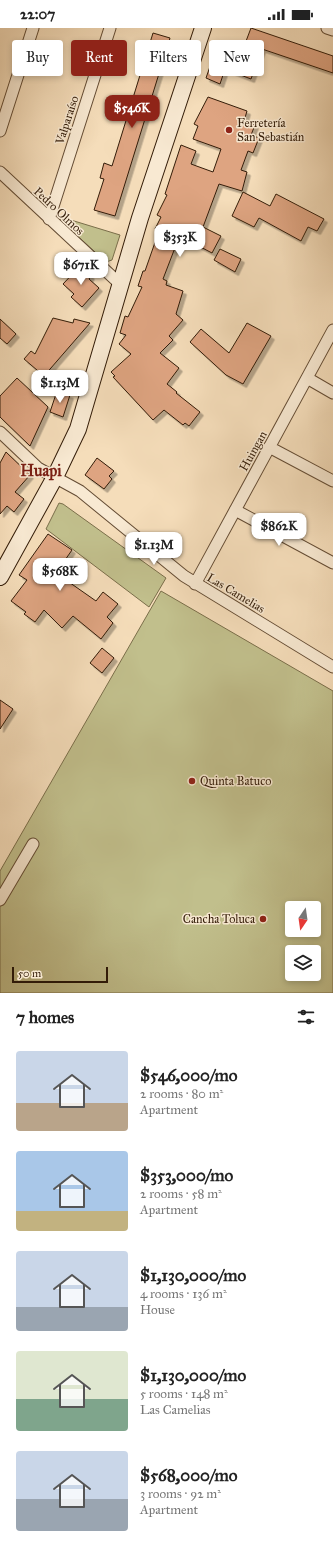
<!DOCTYPE html>
<html lang="en">
<head>
<meta charset="utf-8">
<style>
  :root { --surface:#fff; --page:#f6f6f6; --text:#222; --muted:#767676; --accent:#8f2418 }
  body { margin:0; font-family:"IM FELL Great Primer",serif; background:var(--page); color:var(--text); height:100vh; display:flex; flex-direction:column; font-size:15px; white-space:nowrap }
  * { box-sizing:border-box; margin:0 }
  p { font-size:13px; color:var(--muted) }
  .icon { flex:none; width:22px; height:22px; fill:none; stroke:currentColor; stroke-width:2; stroke-linecap:round; stroke-linejoin:round }
  .map { position:relative; height:965px; overflow:hidden }
  .side { display:flex; flex-direction:column; background:var(--surface); flex:1 }
  .side>* { flex:none }
  .guide { position:absolute; left:12px; top:12px; width:309px; height:36px; display:flex; gap:8px }
  .needle { width:26px; rotate:193deg }
  .tools { position:absolute; left:285px; top:873px; display:grid; gap:8px }
  .tools a { display:grid; place-items:center; width:36px; height:36px; border-radius:4px; background:var(--surface); box-shadow:0 2px 6px #0003; font-size:20px }
  .scale { position:absolute; left:12px; bottom:10px; width:96px; box-sizing:border-box; padding-left:4px; border:2px solid #331c08; border-top:0; font-size:11px; line-height:14px; white-space:nowrap; color:#331c08; -webkit-text-stroke:3px #f8e9d2; paint-order:stroke }
  .price { position:absolute; translate:-50% -34px; padding:0 9px; border-radius:8px; background:#fff; color:#222; font-size:13px; line-height:26px; filter:drop-shadow(0 1px 2px #0008) }
  .price::after { content:''; position:absolute; left:50%; top:24px; width:12px; height:9px; margin-left:-6px; background:inherit; clip-path:polygon(0 0,100% 0,50% 100%) }
  .price.active { background:var(--accent); color:#fff }
  ul { padding:0; list-style:none }
  li { display:flex; align-items:center; gap:12px; height:100px; padding:0 16px }
  li span { display:grid; place-items:center; flex:none; width:112px; height:80px; border-radius:4px; color:#555 }
  li>.icon { margin-inline-start:auto }
  span .icon { width:48px; height:48px; fill:#fffc; stroke-width:1 }
  li b { font-size:17px }
  h2 { display:flex; justify-content:space-between; align-items:center; height:48px; padding:0 16px; font-size:17px }
  .tag { padding:0 14px; border-radius:4px; background:var(--surface); box-shadow:0 2px 6px #0003; font-size:14px; line-height:36px }
  .tag.active { background:var(--accent); color:#fff }
  .status { display:flex; justify-content:space-between; align-items:center; height:28px; padding:0 20px; background:var(--surface); direction:ltr }
  .status svg { height:11px; fill:currentColor }
  .map>svg:first-child { display:block }
  .green { fill:#c1bf8c; stroke:#7a6e4a; fill-rule:evenodd }
  .building { fill:#dea481; stroke:#331c08; filter:url(#shadow) }
  .lines { fill:none; stroke-linecap:round; stroke-linejoin:round }
  .street-casing { stroke:#644c34; stroke-width:13 }
  .secondary-casing { stroke:#331c08; stroke-width:18 }
  .street { stroke:#f8e9d2; stroke-width:11 }
  .secondary { stroke:#f8e9d2; stroke-width:16 }
  .poi-dot { fill:#8f2418; stroke:#f8e9d2; stroke-width:1.5 }
  .labels { text-anchor:middle; dominant-baseline:central; stroke-width:3; stroke-linejoin:round; paint-order:stroke }
  .street-label { font-size:12px; fill:#331c08; stroke:#f8e9d2 }
  .poi-label { font-size:12px; fill:#331c08; stroke:#f8e9d2; text-anchor:start }
  .district-label { font-size:16px; font-weight:bold; fill:#7a1f14; stroke:#f8e9d2 }
</style>
</head>
<body>
<div class="status"><b>22:07</b><svg viewBox="0 0 49 12"><path d="M0 12V9h3v3zM5 12V6h3v6zM10 12V3h3v9zM15 12V0h3v12zM26 1h20v11H26zM47 4h2v5h-2z"/></svg></div>
<div class="map">
<svg width="333" height="965" viewBox="0 0 333 965">
  <defs>
    <filter id="shadow"><feDropShadow dx="3.5" dy="3.5" stdDeviation="0" flood-color="#0004"/></filter>
  </defs>
  <rect width="100%" height="100%" fill="#f5ddba"/>
  <filter id="stains"><feTurbulence type="fractalNoise" baseFrequency=".005" numOctaves="4"/><feColorMatrix values="0 0 0 0 .2 0 0 0 0 .09 0 0 0 0 .02 0 0 0 .5 -.17"/></filter>
  <radialGradient id="worn" r=".72"><stop offset=".6" stop-color="#630" stop-opacity="0"/><stop offset="1" stop-color="#630" stop-opacity=".3"/></radialGradient>
  <!-- green -->
  <path class="green" d="M61 189 120 207 112 232 106 234 61 193Z
    M59 475 63 476 166 550 149 579 46 501Z
    M161 563 333 663V965H0V843ZM292 880H314V902H292ZM292 924H314V946H292Z"/>
  <!-- building -->
  <path class="building" d="M251 0 333 28V45L262 21 251 51 225 41 220 56 206 50 214 27 219 29 221 23 240 29Z
    M153 5 170 10 115 188 94 182 104 151 100 150 104 135 112 138Z
    M208 69 247 83 244 93 255 97 251 107 259 110 253 125 248 123 241 142 247 144 242 163 219 156 203 199 221 208 212 225 191 214 189 217 178 212 163 251 167 253 166 257 183 263 176 286 183 292 169 308 173 312 160 325 179 340 167 356 177 364 176 365 200 384 189 398 185 395 183 397 164 382 153 392 113 349 115 348 111 344 131 326 119 316 126 307 120 305 125 288 128 289 142 259 138 258 143 243H145L159 203 155 201 161 189 157 187 167 167 165 166 181 117 196 123 191 136 213 144 221 121 193 111 198 98 194 96Z
    M243 164 270 178 276 166 324 191 317 203 308 199 301 213 259 190 254 199 232 188Z
    M220 221 241 231 235 244 214 232Z
    M80 238 91 248 89 251 99 260 82 279 71 269 74 266 63 256Z
    M53 290 73 295 74 291 90 295 44 348 24 331 31 323 35 326Z
    M0 291 16 306 7 316 0 310Z
    M247 295 271 308 243 356 226 347 190 314 201 301 229 325Z
    M17 350 48 379 30 418 0 389V368Z
    M57 363 70 367 63 389 50 384Z
    M6 424 30 447 15 464 24 471 14 484 7 478 0 486V435Z
    M97 430 114 443 109 448 112 451 104 461 85 447Z
    M48 506 72 522 56 545 96 573 103 564 118 576 107 589 113 595 101 611 73 588 62 600 44 582 35 594 24 586 26 584 11 573 27 552 19 547Z
    M102 620 114 630 102 645 90 635Z
    M0 672 13 681 0 701Z"/>
  <g class="lines">
    <defs>
      <path id="street" d="M327 0 333 2
        M0 103 33 0
        M0 144 120 256
        M49 191 110 0
        M307 350 333 365
        M0 404 38 440 80 463 184 548 333 639
        M269 419 333 453
        M235 482 333 535
        M195 556 333 302
        M0 872 33 816"/>
      <path id="secondary" d="M0 549 55 449 78 401 140 190 203 0"/>
    </defs>
    <!-- street casing -->
    <use href="#street" class="street-casing"/>
    <!-- secondary casing -->
    <use href="#secondary" class="secondary-casing"/>
    <!-- street -->
    <use href="#street" class="street"/>
    <!-- secondary -->
    <use href="#secondary" class="secondary"/>
  </g>
  <!-- markers -->
  <g class="poi-dot">
    <circle cx="229" cy="102" r="4"/>
    <circle cx="192" cy="753" r="4"/>
    <circle cx="263" cy="891" r="4"/>
  </g>
  <g class="labels">
    <!-- street labels -->
    <g class="street-label">
      <text transform="translate(67 92) rotate(-72)">Valparaíso</text>
      <text transform="translate(59 183) rotate(43)">Pedro Olmos</text>
      <text transform="translate(253 423) rotate(-61)">Huingan</text>
      <text transform="translate(236 565) rotate(31)">Las Camelias</text>
    </g>
    <!-- poi labels -->
    <g class="poi-label">
      <text x="237" y="95">Ferretería<tspan x="237" dy="14">San Sebastián</tspan></text>
      <text x="200" y="753">Quinta Batuco</text>
      <text x="255" y="891" text-anchor="end">Cancha Toluca</text>
    </g>
    <!-- district labels -->
    <g class="district-label">
      <text x="41" y="442">Huapi</text>
    </g>
  </g>
  <rect width="100%" height="100%" filter="url(#stains)"/>
  <rect width="100%" height="100%" fill="url(#worn)"/>
</svg>
<div class="tools">
<a><svg class="needle" viewBox="-14 -14 28 28"><path d="M0-13l5 13h-10z" fill="#e53935"/><path d="M0 13l5-13h-10z" fill="#767676"/></svg></a>
<a><svg class="icon" aria-label="layers" viewBox="0 0 24 24"><path d="M12 4l9 5-9 5-9-5zM3 14l9 5 9-5"/></svg></a>
</div>
<div class="scale">50 m</div>
<b class="price active" style="left:132px;top:101px">$546K</b>
<b class="price" style="left:180px;top:230px">$353K</b>
<b class="price" style="left:81px;top:258px">$671K</b>
<b class="price" style="left:60px;top:376px">$1.13M</b>
<b class="price" style="left:279px;top:519px">$862K</b>
<b class="price" style="left:154px;top:538px">$1.13M</b>
<b class="price" style="left:60px;top:564px">$568K</b>
<div class="guide">
<a class="tag">Buy</a>
<a class="tag active">Rent</a>
<a class="tag">Filters</a>
<a class="tag">New</a>
</div>
</div>
<section class="side">
<h2>7 homes<svg class="icon" aria-label="filters" viewBox="0 0 24 24"><path d="M4 7h16M4 17h16"/><circle cx="9" cy="7" r="2"/><circle cx="15" cy="17" r="2"/></svg></h2>
<ul>
<li><span style="background:linear-gradient(#c9d6e8 65%,#b9a48a 0)"><svg class="icon" aria-label="home" viewBox="0 0 24 24"><path d="M3 11l9-7 9 7M6 9v11h12V9"/></svg></span><div><b>$546,000/mo</b><p>2 rooms · 80 m²</p><p>Apartment</p></div></li>
<li><span style="background:linear-gradient(#a9c7e8 75%,#c2b280 0)"><svg class="icon" aria-label="home" viewBox="0 0 24 24"><path d="M3 11l9-7 9 7M6 9v11h12V9"/></svg></span><div><b>$353,000/mo</b><p>2 rooms · 58 m²</p><p>Apartment</p></div></li>
<li><span style="background:linear-gradient(#c9d6e8 70%,#9aa5b1 0)"><svg class="icon" aria-label="home" viewBox="0 0 24 24"><path d="M3 11l9-7 9 7M6 9v11h12V9"/></svg></span><div><b>$1,130,000/mo</b><p>4 rooms · 136 m²</p><p>House</p></div></li>
<li><span style="background:linear-gradient(#dfe7d0 60%,#7fa58c 0)"><svg class="icon" aria-label="home" viewBox="0 0 24 24"><path d="M3 11l9-7 9 7M6 9v11h12V9"/></svg></span><div><b>$1,130,000/mo</b><p>5 rooms · 148 m²</p><p>Las Camelias</p></div></li>
<li><span style="background:linear-gradient(#c9d6e8 60%,#9aa5b1 0)"><svg class="icon" aria-label="home" viewBox="0 0 24 24"><path d="M3 11l9-7 9 7M6 9v11h12V9"/></svg></span><div><b>$568,000/mo</b><p>3 rooms · 92 m²</p><p>Apartment</p></div></li>
</ul>
</section>
</body>
</html>
